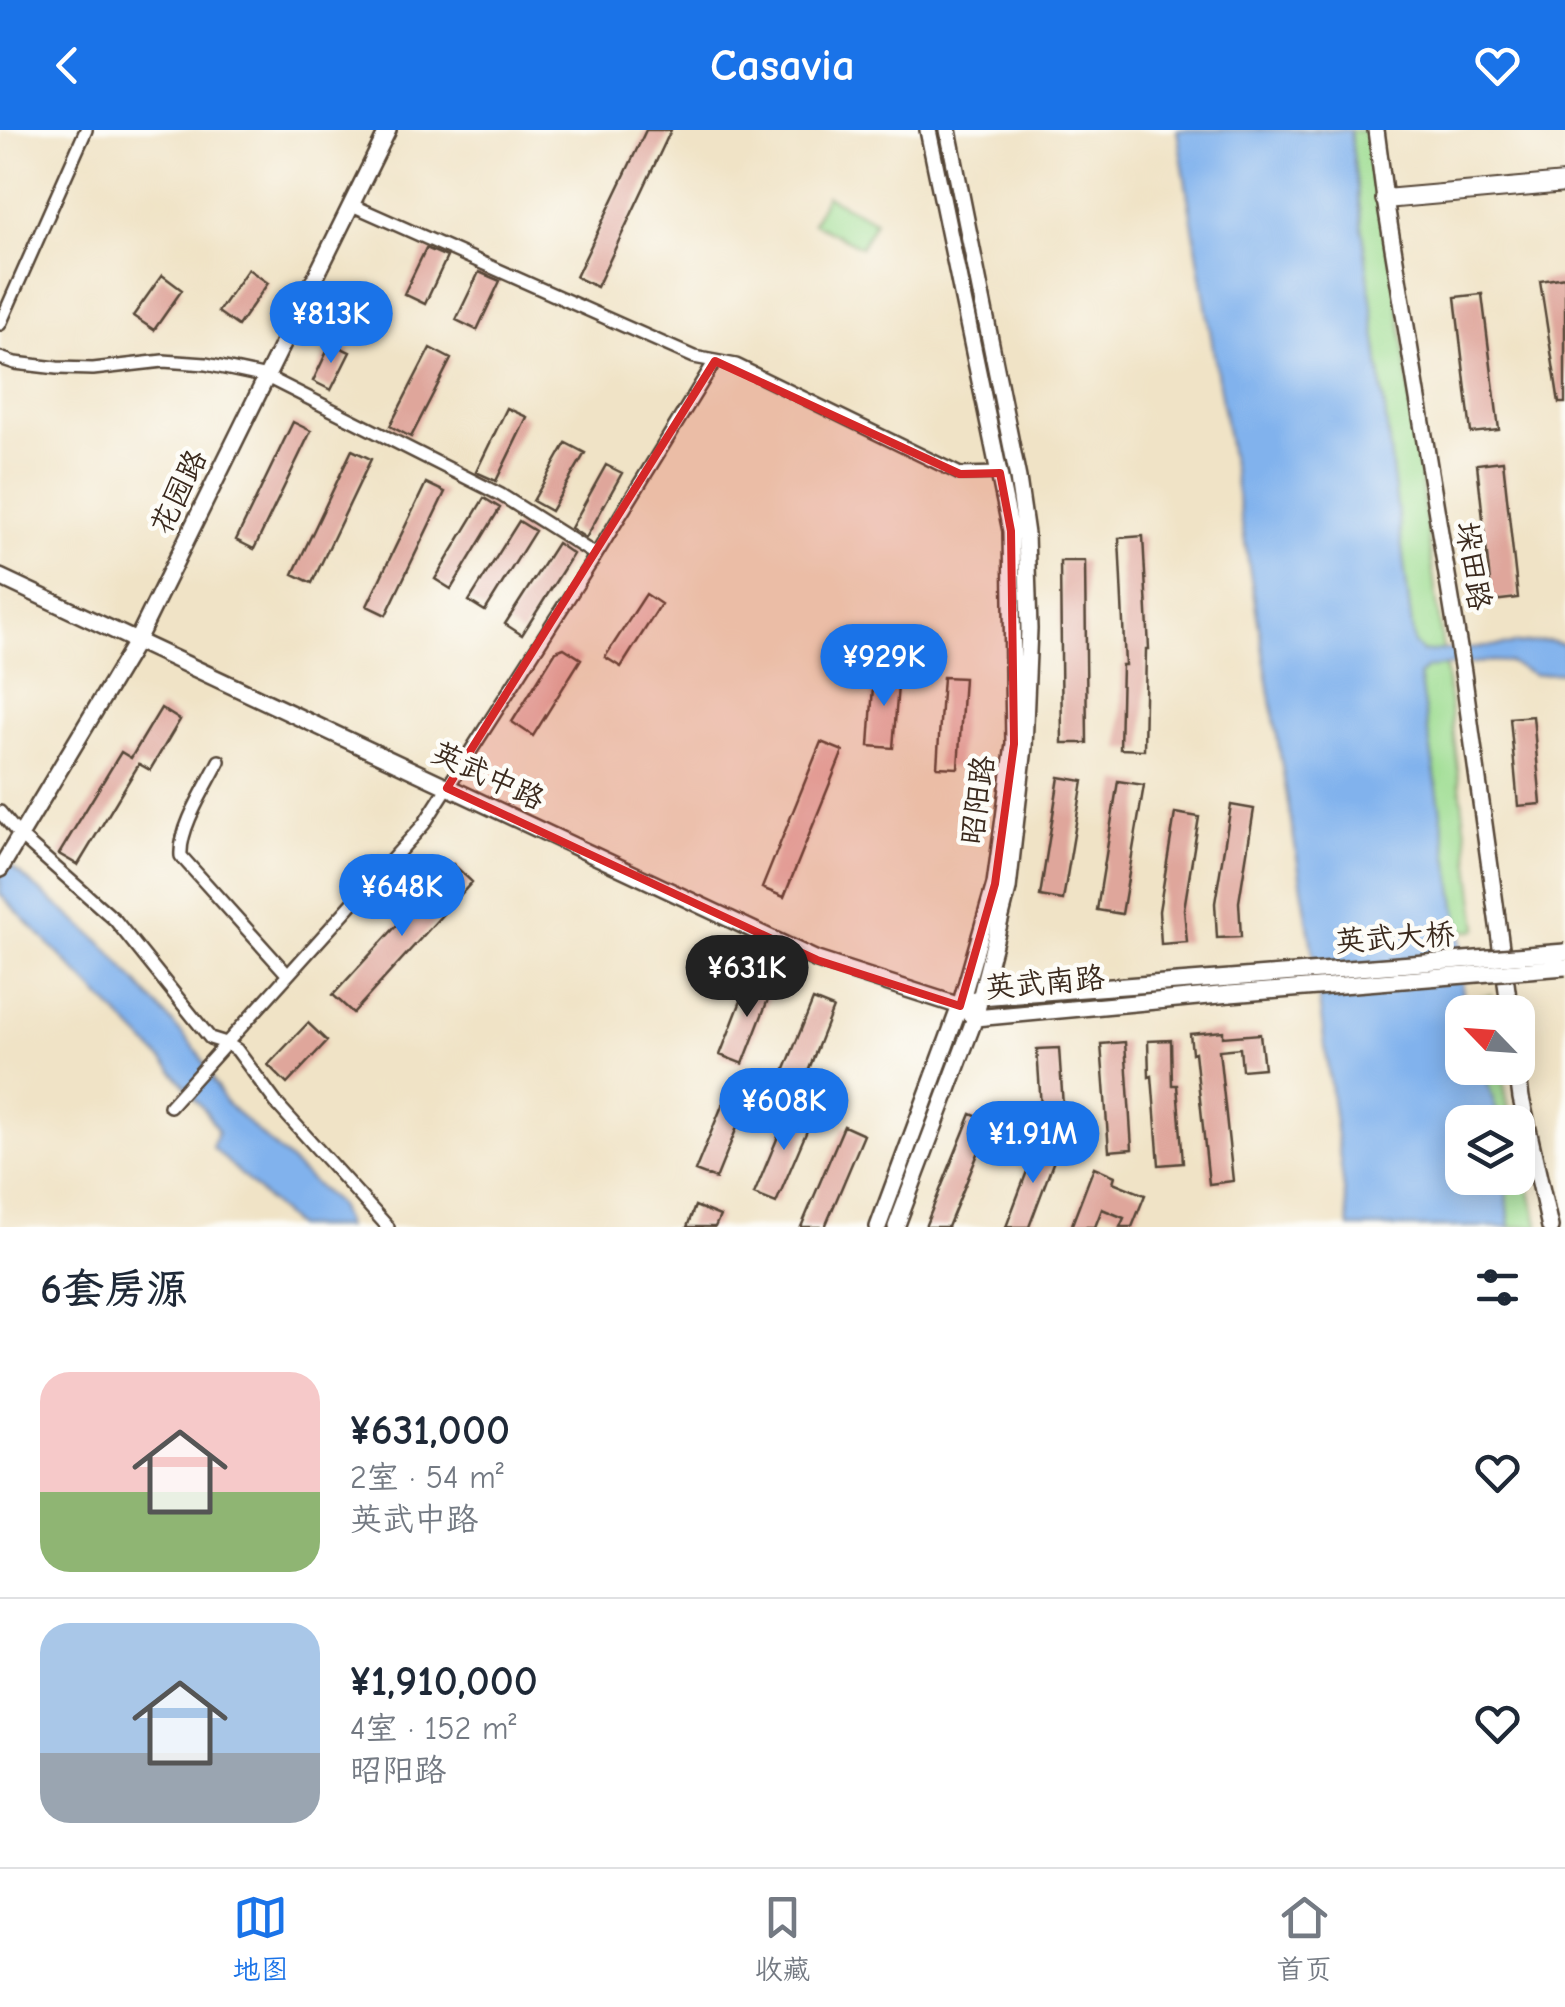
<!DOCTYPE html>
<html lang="zh">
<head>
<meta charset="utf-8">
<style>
  :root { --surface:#fff; --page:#f2f2f3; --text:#1f2937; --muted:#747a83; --line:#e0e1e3; --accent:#1a73e8 }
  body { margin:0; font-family:"Comic Neue","LXGW WenKai TC",sans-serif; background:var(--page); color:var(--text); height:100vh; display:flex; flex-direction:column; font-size:38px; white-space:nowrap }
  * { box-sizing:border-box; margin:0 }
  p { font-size:32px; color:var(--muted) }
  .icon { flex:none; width:55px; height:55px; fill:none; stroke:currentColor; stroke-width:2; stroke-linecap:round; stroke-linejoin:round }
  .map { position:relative; height:1097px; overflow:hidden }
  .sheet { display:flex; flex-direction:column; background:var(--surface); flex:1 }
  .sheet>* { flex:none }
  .needle { width:65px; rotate:295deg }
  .tools { position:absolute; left:1445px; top:865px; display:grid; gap:20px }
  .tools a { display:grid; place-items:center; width:90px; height:90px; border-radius:20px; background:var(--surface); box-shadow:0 5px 25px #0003; font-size:50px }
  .price { position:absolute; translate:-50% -85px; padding:0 22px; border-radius:35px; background:var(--accent); color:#fff; font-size:32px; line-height:65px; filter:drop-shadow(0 2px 5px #0008) }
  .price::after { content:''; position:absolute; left:50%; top:60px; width:30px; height:22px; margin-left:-15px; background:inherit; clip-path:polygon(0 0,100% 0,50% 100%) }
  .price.current { background:#222; color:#fff }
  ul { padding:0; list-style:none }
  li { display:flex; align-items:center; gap:30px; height:250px; padding:0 40px }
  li+li { border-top:2px solid var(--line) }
  li span { display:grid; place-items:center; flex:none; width:280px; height:200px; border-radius:30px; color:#555 }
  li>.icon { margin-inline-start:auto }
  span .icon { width:120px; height:120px; fill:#fffc; stroke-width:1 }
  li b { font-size:42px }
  h2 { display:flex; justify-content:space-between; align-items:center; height:120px; padding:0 40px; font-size:42px }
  header { display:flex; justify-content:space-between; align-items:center; height:130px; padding:0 40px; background:var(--accent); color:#fff; font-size:45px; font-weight:800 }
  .tab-bar { display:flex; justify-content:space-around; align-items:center; height:140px; border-top:2px solid var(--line); background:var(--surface); font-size:28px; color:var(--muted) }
  .tab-bar a { display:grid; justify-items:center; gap:5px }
  .tab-bar .current { color:var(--accent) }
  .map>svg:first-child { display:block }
  .green { fill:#9edd92; stroke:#6c8458; stroke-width:2.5 }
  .water { fill:#81b2ed; stroke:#5e6e86; stroke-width:2.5 }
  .building { fill:#dfa69b }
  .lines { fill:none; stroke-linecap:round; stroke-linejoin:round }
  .street-casing { stroke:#564637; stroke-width:16 }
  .secondary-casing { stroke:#564637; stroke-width:20 }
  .primary-casing { stroke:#564637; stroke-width:22 }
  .street { stroke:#fff; stroke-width:11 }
  .secondary { stroke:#fff; stroke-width:15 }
  .primary { stroke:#fff; stroke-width:18 }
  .secondary-bridge-casing { stroke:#564637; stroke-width:20; stroke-linecap:butt }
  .secondary-bridge { stroke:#fff; stroke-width:15 }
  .marked { fill:#d62828; fill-opacity:0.2; stroke:#d62828; stroke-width:8; stroke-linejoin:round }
  .labels { text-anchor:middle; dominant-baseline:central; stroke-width:9; stroke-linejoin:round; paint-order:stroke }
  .street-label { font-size:30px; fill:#3b2a1e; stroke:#fdfcf7 }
</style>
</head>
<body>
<header><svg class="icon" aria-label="back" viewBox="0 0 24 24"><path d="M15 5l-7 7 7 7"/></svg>Casavia<svg class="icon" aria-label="heart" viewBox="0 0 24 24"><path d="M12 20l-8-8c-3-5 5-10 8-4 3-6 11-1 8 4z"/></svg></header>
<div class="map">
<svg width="1565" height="1097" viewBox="0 0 1565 1097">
  <rect width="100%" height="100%" fill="#fdfcf7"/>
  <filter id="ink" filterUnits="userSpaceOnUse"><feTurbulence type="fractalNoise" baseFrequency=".01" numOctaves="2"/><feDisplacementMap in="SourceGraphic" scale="20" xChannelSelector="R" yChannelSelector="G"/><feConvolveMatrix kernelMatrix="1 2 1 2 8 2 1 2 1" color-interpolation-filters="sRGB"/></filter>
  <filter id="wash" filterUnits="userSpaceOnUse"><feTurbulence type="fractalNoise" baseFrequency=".0048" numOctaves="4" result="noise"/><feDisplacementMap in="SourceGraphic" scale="40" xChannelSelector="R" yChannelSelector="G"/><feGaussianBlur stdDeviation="2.25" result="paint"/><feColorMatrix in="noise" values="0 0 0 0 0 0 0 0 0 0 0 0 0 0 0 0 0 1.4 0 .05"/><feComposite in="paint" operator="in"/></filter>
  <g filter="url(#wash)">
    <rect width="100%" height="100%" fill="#f0e3c6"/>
    <!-- green -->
    <path class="green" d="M1350 0H1376L1443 521 1422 522 1414 514Z
      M826 66 875 91 861 117 813 93Z
      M1445 536 1478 798 1473 801H1460L1419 545 1427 538Z
      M1491 865 1493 882H1466L1463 870Z
      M1483 938H1501L1511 992H1500Z
      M1518 1016 1539 1097H1510L1505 1048H1518Z"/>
    <!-- water -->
    <path class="water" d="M1177 0H1350L1414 514 1422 522 1549 511 1565 515V542L1535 545 1509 532 1493 531 1427 538 1419 546 1460 801 1463 870 1466 882H1462V938H1483L1500 992H1462V1048H1505L1510 1097H1349L1312 818Z
      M0 727 101 812 198 922 225 972 338 1075 346 1097H296L212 1017 218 1001 206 982 170 938 0 764Z"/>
    <g id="blocks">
      <!-- building -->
      <path class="building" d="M646 0H671L597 157 576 147Z
        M426 118 447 127 425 174 404 164Z
        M248 139 268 153 238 196 218 182Z
        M479 142 500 151 477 200 456 190Z
        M162 145 182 160 154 200 133 186Z
        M1565 147V273H1559L1540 151Z
        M1482 164 1499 300 1471 303 1455 167Z
        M331 213 350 222 331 260 313 251Z
        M430 218 451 229 411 307 390 296Z
        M507 278 527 287 496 351 476 342Z
        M293 292 311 301 254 419 236 410Z
        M566 313 585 323 551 381 533 371Z
        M352 320 371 329 312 453 293 444Z
        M1503 331 1518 468 1492 471 1477 334Z
        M606 335 622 343 586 408 571 398Z
        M426 353 445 362 386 485 367 476Z
        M484 368 500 378 451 459 435 449Z
        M519 391 535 401 485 481 469 471Z
        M1143 406 1149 519H1146L1144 620 1120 619 1122 535H1125L1119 408Z
        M557 413 573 424 522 505 505 494Z
        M1060 431H1085L1087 613H1062Z
        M646 464 661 474 621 537 605 527Z
        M564 518 581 529 533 606 512 592 556 521Z
        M874 541 899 543 893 618 869 616Z
        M943 547 964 548 958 638 937 637Z
        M161 578 180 590 150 640 139 634 78 735 59 724 121 622 131 628Z
        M1533 586 1541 674 1518 676 1510 588Z
        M821 612 843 621 784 767 762 758Z
        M1059 647 1083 651 1063 770 1040 766Z
        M1118 651 1144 655 1122 784 1097 780Z
        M1231 675 1254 679 1239 772 1241 807 1217 808 1215 773Z
        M1175 683 1199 687 1184 779 1187 812 1161 814 1159 781Z
        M453 734 472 752 353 883 333 865Z
        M751 845 774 854 743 934 720 925Z
        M813 870 833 878 802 957 781 949Z
        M308 893 327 911 287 954 268 935Z
        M1223 901V907L1260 904 1264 938 1242 940 1240 918 1219 920 1233 1051 1209 1054 1195 922 1192 923 1190 904Z
        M1171 910 1172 955H1177L1183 1033 1159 1035 1152 946 1149 947 1148 911Z
        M1125 912 1132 1019 1109 1021 1101 914Z
        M1059 918 1064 991 1042 992 1037 919Z
        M733 949 753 958 716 1049 695 1041Z
        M792 973 815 982 776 1073 754 1064Z
        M971 984 1000 996 989 997 948 1097H925Z
        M844 996 864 1005 825 1097H801Z
        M1038 1012 1071 1024 1056 1025 1029 1097H1006Z
        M1094 1037 1115 1046 1113 1052 1145 1065 1132 1097H1120L1124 1088 1102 1079 1095 1097H1071Z
        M695 1076 720 1086 715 1097H687Z"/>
    </g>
  </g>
  <g filter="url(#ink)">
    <use href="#blocks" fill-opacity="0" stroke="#564637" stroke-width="2.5"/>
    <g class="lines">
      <defs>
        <path id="street" d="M352 75 694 227 736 235 960 344 1000 343
          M0 194 86 0
          M0 228 15 233 57 238 93 239 163 231 206 234 267 247 501 365 596 425
          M219 631C206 657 179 698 181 726L288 845
          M0 682 20 706 115 790 210 908 226 913 237 920 277 974 388 1097
          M170 976 424 694 596 425 715 231"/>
        <path id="secondary" d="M1376 0 1385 69 1463 542 1510 882
          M0 447 817 830 960 876 975 888 1230 864
          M0 739 136 512 388 0
          M973 870 980 867 1230 848
          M1517 938 1521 968 1550 1097
          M878 1097 960 876 995 754 1014 614 1011 401 928 0
          M896 1097 975 888 1008 759 1024 617 1029 499 1026 404 1018 348 948 0"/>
        <path id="primary" d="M1385 69 1565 53"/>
      </defs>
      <!-- street casing -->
      <use href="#street" class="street-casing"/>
      <!-- secondary casing -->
      <use href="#secondary" class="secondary-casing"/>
      <!-- primary casing -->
      <use href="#primary" class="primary-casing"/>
      <!-- street -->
      <use href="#street" class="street"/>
      <!-- secondary -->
      <use href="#secondary" class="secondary"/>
      <!-- primary -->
      <use href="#primary" class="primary"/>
      <defs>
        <path id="secondary-bridge" d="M1230 848 1565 822
          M1230 864 1565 837"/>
      </defs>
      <!-- secondary-bridge casing -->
      <use href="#secondary-bridge" class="secondary-bridge-casing"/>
      <!-- secondary-bridge -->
      <use href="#secondary-bridge" class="secondary-bridge"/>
    </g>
  </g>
  <!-- marked area -->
  <path class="marked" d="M715 231 960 344 1000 343 1011 401 1014 614 995 754 960 876 817 830 447 658Z"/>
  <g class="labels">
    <!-- street labels -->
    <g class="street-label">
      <text transform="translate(179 362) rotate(-64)">花园路</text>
      <text transform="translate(1473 436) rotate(81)">垛田路</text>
      <text transform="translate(488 646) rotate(25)">英武中路</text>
      <text transform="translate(978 670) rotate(-82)">昭阳路</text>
      <text transform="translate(1395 808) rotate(-4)">英武大桥</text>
      <text transform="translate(1045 853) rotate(-5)">英武南路</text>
    </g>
  </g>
</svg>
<div class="tools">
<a><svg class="needle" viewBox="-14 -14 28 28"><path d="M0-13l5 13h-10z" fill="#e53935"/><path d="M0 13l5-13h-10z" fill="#747a83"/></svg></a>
<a><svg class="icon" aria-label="layers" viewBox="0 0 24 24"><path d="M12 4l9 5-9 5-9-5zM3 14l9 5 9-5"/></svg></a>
</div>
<b class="price" style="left:331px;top:236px">¥813K</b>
<b class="price" style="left:884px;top:579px">¥929K</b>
<b class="price" style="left:402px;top:809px">¥648K</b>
<b class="price current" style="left:747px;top:890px">¥631K</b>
<b class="price" style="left:784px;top:1023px">¥608K</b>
<b class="price" style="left:1033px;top:1056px">¥1.91M</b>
</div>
<section class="sheet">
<h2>6套房源<svg class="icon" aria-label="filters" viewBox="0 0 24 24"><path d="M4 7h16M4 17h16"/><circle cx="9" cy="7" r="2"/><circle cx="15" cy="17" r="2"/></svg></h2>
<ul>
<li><span style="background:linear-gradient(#f6c9c9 60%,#8fb573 0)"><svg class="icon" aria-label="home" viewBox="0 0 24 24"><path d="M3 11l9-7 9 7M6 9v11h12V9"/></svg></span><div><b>¥631,000</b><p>2室 · 54 m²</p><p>英武中路</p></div><svg class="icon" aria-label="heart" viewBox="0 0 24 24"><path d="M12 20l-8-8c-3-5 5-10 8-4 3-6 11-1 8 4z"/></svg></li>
<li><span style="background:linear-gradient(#a9c7e8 65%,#9aa5b1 0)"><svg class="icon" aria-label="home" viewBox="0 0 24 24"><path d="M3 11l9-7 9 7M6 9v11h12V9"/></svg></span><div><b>¥1,910,000</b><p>4室 · 152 m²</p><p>昭阳路</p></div><svg class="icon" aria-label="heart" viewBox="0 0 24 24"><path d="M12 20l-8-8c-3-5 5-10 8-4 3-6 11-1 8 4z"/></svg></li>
</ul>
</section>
<nav class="tab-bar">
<a class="current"><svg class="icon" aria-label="map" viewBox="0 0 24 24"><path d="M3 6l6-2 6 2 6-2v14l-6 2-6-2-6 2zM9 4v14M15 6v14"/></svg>地图</a>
<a><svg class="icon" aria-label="saved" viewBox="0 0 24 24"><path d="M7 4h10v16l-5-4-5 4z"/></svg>收藏</a>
<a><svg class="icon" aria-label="home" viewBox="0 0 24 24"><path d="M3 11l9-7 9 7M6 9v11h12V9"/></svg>首页</a>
</nav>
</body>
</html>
